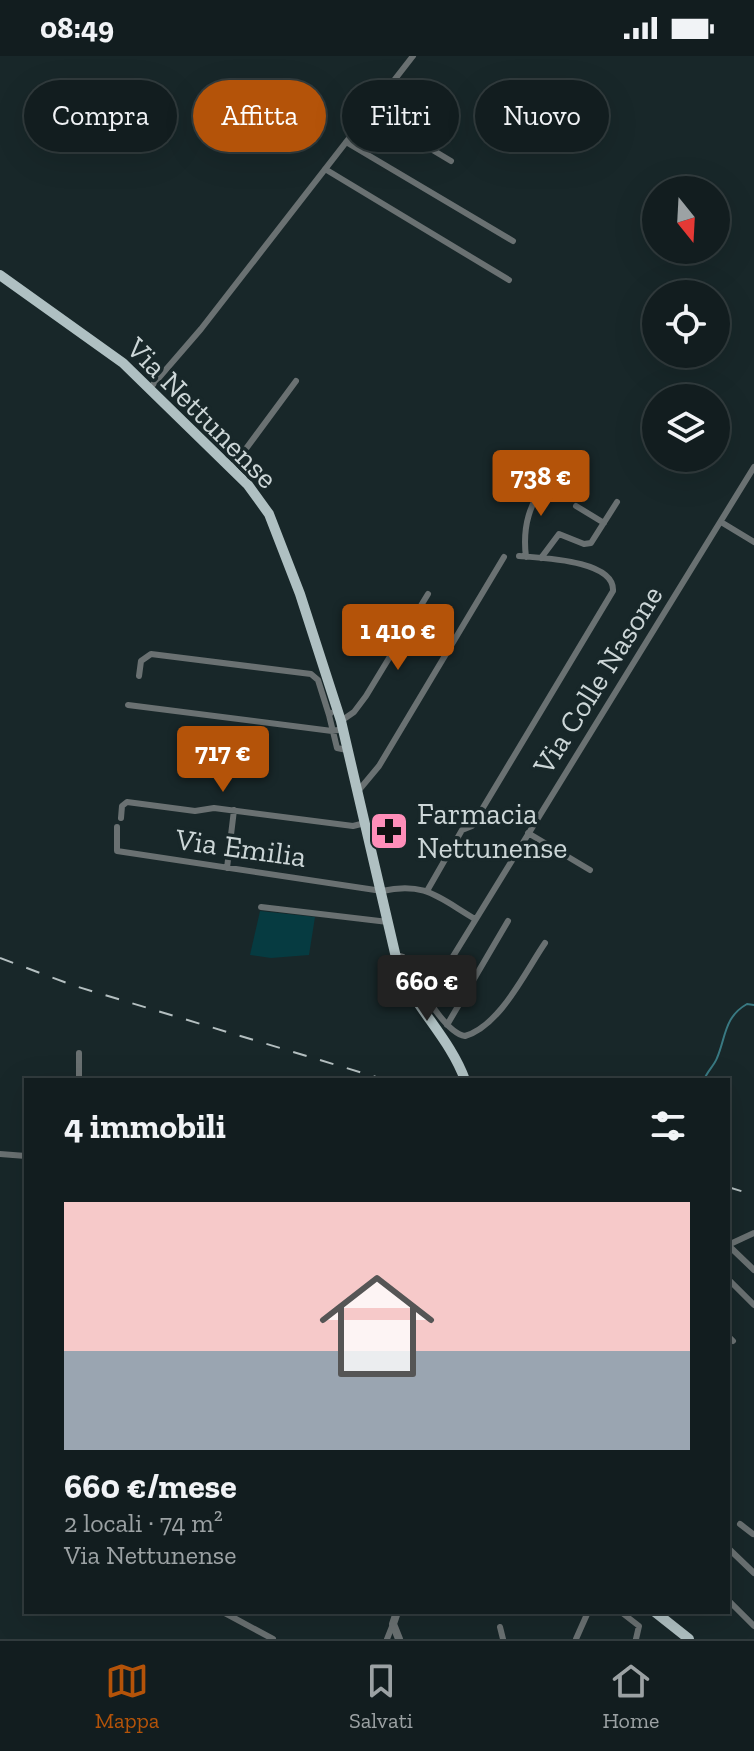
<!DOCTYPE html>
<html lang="it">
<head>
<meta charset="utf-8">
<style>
  :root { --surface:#121d1f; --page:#1b2628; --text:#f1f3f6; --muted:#9ca2a4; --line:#313b3d; --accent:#b45309 }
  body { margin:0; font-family:"Zilla Slab",serif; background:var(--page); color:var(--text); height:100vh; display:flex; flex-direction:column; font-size:30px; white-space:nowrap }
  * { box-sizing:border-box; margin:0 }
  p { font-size:26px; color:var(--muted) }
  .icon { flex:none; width:44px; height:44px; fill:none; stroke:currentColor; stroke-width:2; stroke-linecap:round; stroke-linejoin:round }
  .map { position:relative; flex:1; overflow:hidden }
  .panel { position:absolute; left:24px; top:1022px; width:706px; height:536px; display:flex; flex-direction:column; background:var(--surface); border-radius:0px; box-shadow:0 8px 32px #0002,0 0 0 2px var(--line) }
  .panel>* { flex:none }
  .banner { position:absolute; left:24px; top:24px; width:706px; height:72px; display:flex; gap:16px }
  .needle { width:52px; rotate:162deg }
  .tools { position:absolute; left:642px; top:120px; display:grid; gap:16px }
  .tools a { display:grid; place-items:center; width:88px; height:88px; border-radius:50%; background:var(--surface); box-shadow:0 8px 32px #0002,0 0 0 2px var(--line); font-size:40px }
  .price { position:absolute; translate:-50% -68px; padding:0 18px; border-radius:8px; background:var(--accent); color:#fff; font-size:26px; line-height:52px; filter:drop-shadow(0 2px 4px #0008) }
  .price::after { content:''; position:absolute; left:50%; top:48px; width:24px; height:18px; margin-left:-12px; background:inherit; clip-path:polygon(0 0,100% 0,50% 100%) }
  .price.on { background:#222; color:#fff }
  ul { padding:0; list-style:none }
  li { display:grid; align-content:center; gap:16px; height:424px; padding:0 40px }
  li span { display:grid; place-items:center; height:248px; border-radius:0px; color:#555 }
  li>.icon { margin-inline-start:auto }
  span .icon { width:144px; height:144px; fill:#fffc; stroke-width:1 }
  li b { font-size:34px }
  h2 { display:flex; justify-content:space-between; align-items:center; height:96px; padding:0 40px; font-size:34px }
  .tag { padding:0 28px; border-radius:36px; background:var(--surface); box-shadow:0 8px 32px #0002,0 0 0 2px var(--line); font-size:28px; line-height:72px }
  .tag.on { background:var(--accent); color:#fff }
  .status { display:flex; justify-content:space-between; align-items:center; height:56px; padding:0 40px; background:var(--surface); direction:ltr }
  .status svg { height:22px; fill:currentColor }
  .tab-bar { display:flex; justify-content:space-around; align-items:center; height:112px; border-top:2px solid var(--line); background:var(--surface); font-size:22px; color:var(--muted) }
  .tab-bar a { display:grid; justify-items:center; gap:4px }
  .tab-bar .on { color:var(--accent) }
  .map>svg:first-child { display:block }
  .green { fill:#063b41 }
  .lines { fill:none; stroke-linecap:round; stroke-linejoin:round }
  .stream { stroke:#397982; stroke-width:2 }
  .minor { stroke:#6a7172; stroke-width:6 }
  .tertiary { stroke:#6a7172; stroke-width:8 }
  .primary { stroke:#afc0c2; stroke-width:10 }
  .rail { stroke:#b4bfc0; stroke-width:2; stroke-dasharray:14 14; stroke-linecap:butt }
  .labels { text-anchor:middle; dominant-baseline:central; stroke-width:7; stroke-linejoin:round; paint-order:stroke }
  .street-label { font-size:30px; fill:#ccd6d7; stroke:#182729 }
  .poi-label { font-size:30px; fill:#ccd6d7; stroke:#182729; text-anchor:start }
</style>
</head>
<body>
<div class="status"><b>08:49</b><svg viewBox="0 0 49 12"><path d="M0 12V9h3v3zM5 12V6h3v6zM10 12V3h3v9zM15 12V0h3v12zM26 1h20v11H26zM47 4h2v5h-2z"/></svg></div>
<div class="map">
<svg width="754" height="1583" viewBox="0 0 754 1583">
  <rect width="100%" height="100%" fill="#182729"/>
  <!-- green -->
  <path class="green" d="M260 855 315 861 309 899 271 902 250 899Z"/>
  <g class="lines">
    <!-- stream -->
    <path class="stream" d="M704 1024C707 1015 714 1010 717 1002 726 981 724 961 747 948L754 949"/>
    <!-- minor -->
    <path class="minor" d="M369 56 451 105
      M346 86 513 185
      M325 113 509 224
      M150 332 201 273 413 0
      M231 413 296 325
      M576 450 604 467
      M721 466 754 486
      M526 501C522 469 530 449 547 422
      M541 502 559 478 584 488 591 487 617 446
      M139 620 141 605 151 598 311 618 318 624 329 659
      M128 649 332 675 344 673
      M331 657 329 659 337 692 347 694
      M341 665 354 656 366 640 428 538
      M359 734 379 710 504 501
      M121 762 122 750 127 746 195 755 214 752 353 770 365 767
      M117 771V795L382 835C425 825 439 842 475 863
      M528 777 590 814
      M227 812 234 754
      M427 835 462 774 472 770 613 535C615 504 541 502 519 500
      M261 851 388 866
      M396 899 403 901C415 921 443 977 465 980 500 970 525 916 545 887
      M428 941 754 411
      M447 969 508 865
      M79 1024V997
      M0 1098 26 1100
      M728 1189 754 1214
      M728 1189 754 1177
      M728 1223 754 1249
      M728 1280 733 1285
      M740 1468 753 1478
      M728 1492 754 1517
      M728 1544 754 1570
      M223 1556 273 1583
      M621 1556 639 1570 636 1583
      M500 1571 503 1583
      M387 1583 393 1568
      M576 1583 588 1556"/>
    <!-- tertiary -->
    <path class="tertiary" d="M397 1556 393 1568 399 1583"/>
    <!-- primary -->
    <path class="primary" d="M0 219 123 307 248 429 269 458 300 538 341 665 398 910C414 951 450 982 465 1024
      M655 1556 689 1583"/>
    <!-- rail -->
    <path class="rail" d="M0 902 75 930 386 1024
      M728 1131 754 1139"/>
  </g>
  <!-- icons -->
  <defs>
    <symbol id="pharmacy-square" viewBox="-11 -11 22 22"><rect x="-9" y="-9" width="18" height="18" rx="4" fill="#ff8eb9" stroke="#182729"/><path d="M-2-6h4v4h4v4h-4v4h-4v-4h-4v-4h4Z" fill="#111"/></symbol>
  </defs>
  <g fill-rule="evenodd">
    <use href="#pharmacy-square" x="367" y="753" width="44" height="44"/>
  </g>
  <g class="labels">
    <!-- street labels -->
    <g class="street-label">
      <text transform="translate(202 357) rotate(45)">Via Nettunense</text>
      <text transform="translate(598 624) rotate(-58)">Via Colle Nasone</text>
      <text transform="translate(241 792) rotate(8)">Via Emilia</text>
    </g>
    <!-- poi labels -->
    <g class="poi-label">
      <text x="417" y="758">Farmacia<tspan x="417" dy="34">Nettunense</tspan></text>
    </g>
  </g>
</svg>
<div class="tools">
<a><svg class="needle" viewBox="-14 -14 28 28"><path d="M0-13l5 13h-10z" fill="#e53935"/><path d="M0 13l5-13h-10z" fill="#9ca2a4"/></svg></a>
<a><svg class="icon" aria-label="locate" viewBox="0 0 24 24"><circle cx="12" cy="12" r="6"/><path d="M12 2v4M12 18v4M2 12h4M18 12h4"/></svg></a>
<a><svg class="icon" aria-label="layers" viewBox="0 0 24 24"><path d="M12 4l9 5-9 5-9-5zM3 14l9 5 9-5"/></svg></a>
</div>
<b class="price" style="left:541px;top:462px">738 €</b>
<b class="price" style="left:398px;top:616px">1 410 €</b>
<b class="price" style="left:223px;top:738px">717 €</b>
<b class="price on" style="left:427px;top:967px">660 €</b>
<div class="banner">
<a class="tag">Compra</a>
<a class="tag on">Affitta</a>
<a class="tag">Filtri</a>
<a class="tag">Nuovo</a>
</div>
<section class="panel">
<h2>4 immobili<svg class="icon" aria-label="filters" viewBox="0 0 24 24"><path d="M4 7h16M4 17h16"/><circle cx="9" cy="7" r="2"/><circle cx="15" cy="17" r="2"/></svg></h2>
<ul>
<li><span style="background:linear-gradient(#f6c9c9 60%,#9aa5b1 0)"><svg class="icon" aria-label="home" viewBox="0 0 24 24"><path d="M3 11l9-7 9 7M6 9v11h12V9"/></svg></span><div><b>660 €/mese</b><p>2 locali · 74 m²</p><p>Via Nettunense</p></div></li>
</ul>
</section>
</div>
<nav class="tab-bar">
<a class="on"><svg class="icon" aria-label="map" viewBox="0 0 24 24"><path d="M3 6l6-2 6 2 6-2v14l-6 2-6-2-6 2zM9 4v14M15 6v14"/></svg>Mappa</a>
<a><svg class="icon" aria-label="saved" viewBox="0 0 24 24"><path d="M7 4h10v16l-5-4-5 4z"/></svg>Salvati</a>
<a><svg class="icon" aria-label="home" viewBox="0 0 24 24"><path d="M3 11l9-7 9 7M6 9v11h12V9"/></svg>Home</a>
</nav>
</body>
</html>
